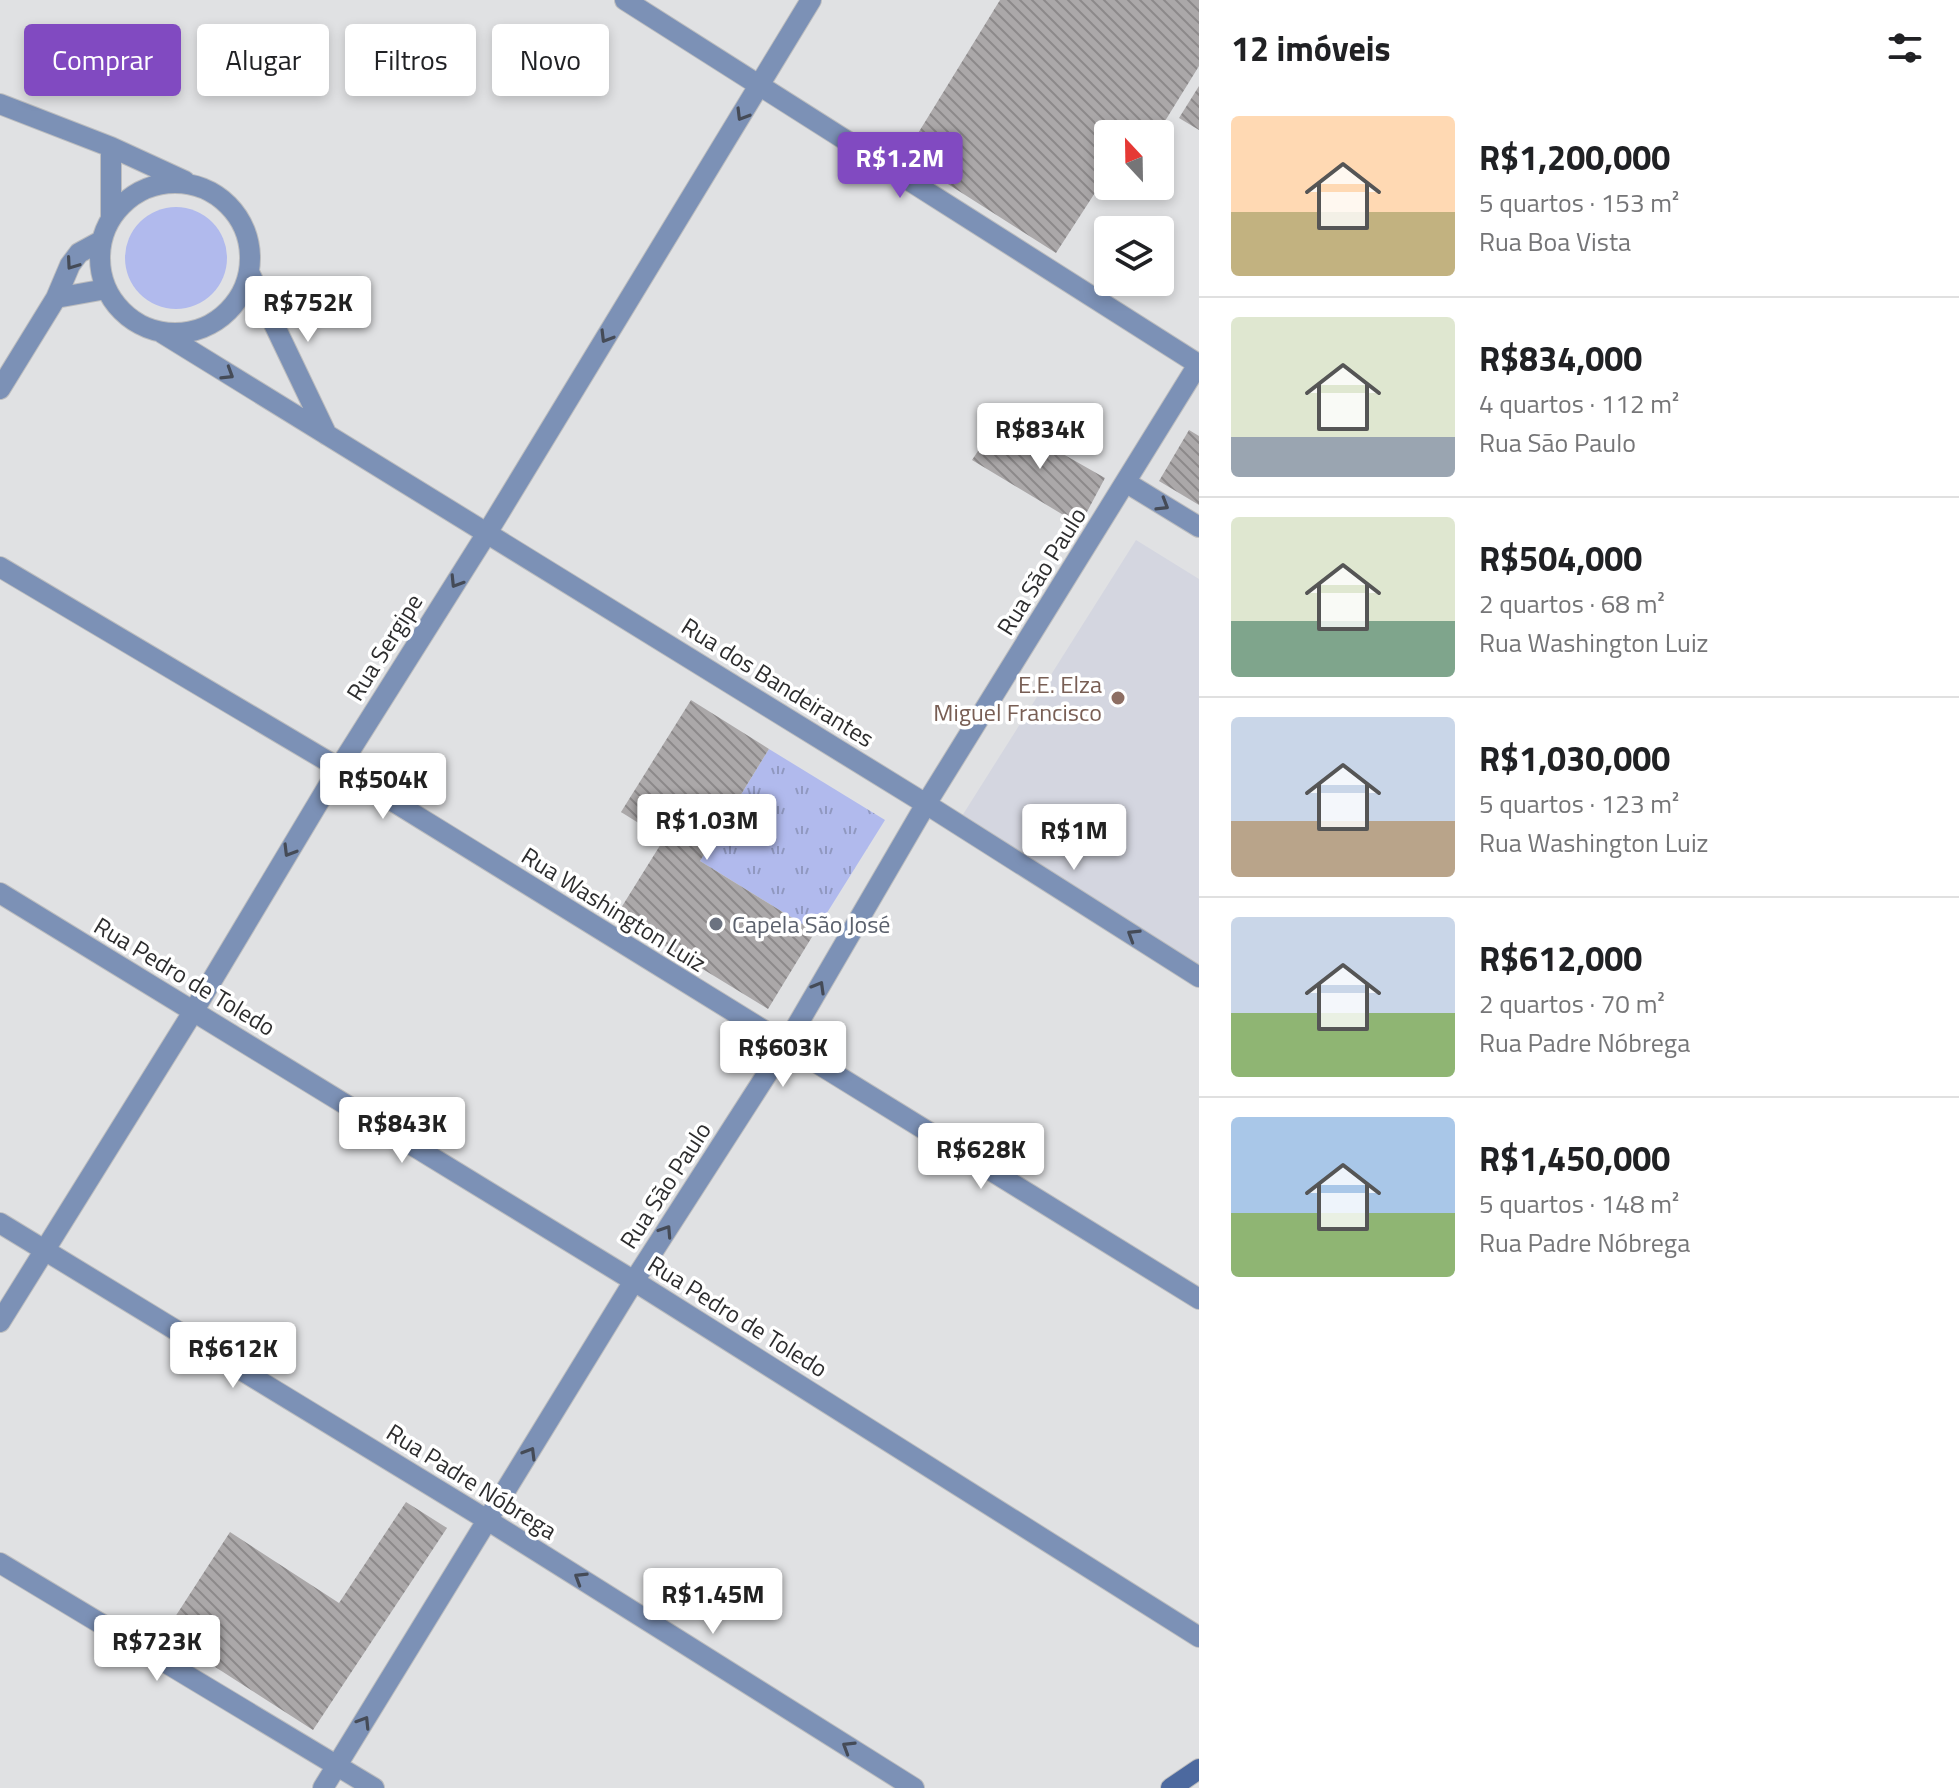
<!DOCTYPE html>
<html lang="pt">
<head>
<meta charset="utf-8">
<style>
  :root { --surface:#fff; --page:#f6f6f6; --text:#202124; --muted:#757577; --line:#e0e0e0; --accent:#814ac1 }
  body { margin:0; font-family:"Titillium Web",sans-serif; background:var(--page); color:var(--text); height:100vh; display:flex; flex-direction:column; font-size:30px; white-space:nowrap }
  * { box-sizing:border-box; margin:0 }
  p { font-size:26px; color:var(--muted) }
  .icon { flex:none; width:44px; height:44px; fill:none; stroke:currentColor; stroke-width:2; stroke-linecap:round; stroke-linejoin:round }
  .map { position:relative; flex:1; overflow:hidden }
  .side { display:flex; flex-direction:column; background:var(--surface); width:760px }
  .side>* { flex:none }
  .hud { position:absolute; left:24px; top:24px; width:760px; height:72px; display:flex; gap:16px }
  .needle { width:52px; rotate:338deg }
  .buttons { position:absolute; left:1094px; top:120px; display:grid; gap:16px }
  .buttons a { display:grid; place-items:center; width:80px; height:80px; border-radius:8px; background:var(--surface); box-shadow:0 4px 12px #0003; font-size:40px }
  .price { position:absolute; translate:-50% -68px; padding:0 18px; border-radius:8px; background:#fff; color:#222; font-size:26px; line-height:52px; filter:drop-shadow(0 2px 4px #0008) }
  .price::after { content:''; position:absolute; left:50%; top:48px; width:24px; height:18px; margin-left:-12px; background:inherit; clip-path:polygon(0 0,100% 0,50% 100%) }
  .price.selected { background:var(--accent); color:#fff }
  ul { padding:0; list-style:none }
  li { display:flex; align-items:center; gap:24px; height:200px; padding:0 32px }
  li+li { border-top:2px solid var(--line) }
  li span { display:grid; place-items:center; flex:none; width:224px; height:160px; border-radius:8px; color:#555 }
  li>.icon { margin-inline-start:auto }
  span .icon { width:96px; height:96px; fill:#fffc; stroke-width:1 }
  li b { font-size:34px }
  h2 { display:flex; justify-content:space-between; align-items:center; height:96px; padding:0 32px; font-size:34px }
  .tag { padding:0 28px; border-radius:8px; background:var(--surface); box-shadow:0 4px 12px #0003; font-size:28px; line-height:72px }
  .tag.selected { background:var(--accent); color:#fff }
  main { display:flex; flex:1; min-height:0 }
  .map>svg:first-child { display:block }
  .built { fill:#d4d6e0 }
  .park { fill:url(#park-tufts) }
  .garden { fill:#b1baed }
  .building { fill:url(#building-back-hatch) }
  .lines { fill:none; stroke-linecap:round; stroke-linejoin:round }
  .street-casing { stroke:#bcbdbf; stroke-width:22 }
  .secondary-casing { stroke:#bcbdbf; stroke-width:22 }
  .street { stroke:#7c91b6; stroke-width:20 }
  .secondary { stroke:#4c699f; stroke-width:20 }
  .oneway { stroke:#454b57 }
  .education-dot { fill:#8d6e63; stroke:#fff; stroke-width:3 }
  .worship-dot { fill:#6b7280; stroke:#fff; stroke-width:3 }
  .labels { text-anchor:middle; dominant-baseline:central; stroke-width:7; stroke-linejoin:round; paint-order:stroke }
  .street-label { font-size:24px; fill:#2d2d2e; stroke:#fff }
  .education-label { font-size:24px; fill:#785e54; stroke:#fff; text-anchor:end }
  .worship-label { font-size:24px; fill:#5b616d; stroke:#fff; text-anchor:start }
</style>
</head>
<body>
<main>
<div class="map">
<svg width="1199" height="1788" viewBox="0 0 1199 1788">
  <defs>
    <pattern id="park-tufts" width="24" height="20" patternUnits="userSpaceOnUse" patternTransform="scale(2)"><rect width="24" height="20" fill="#b1baed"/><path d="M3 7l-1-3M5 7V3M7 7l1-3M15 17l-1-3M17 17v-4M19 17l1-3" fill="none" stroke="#9098c0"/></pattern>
    <pattern id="building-back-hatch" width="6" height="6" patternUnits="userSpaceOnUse" patternTransform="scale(2)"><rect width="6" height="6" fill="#aba8a9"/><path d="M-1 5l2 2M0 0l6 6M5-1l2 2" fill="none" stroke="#8c898a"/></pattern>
  </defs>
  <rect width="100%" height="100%" fill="#e0e1e3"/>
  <!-- built -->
  <path class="built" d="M1136 540 1199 579V965L962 816Z"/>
  <!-- park -->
  <path class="park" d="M769 749 885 820 815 932 700 861Z"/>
  <!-- garden -->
  <path class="garden" d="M125 258a51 51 0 1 1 102 0a51 51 0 1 1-102 0Z"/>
  <!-- building -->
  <path class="building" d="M1000 0H1199V66L1157 134H1108V186L1102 182 1056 253 904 156Z
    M1199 86V130L1179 118Z
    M1000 418 1105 478 1080 525 972 460Z
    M1189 430 1199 436V505L1159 481Z
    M691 700 769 749 700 861 815 932 768 1009 616 916 664 839 621 812Z
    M406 1502 447 1528 313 1730 164 1634 230 1532 339 1603Z"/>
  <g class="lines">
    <defs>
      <path id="street" d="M625 0 1198 364
        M0 104 111 147 185 181
        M100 258a75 75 0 1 1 150 0a75 75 0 1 1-150 0Z
        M111 218V147
        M249 272 327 435
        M56 298 106 289
        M162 333 926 804 1199 977
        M0 389 56 298 70 265 79 253 101 241
        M1127 483 1199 527
        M0 567 339 768 1199 1299
        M0 893 634 1281 1199 1637
        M0 1223 489 1521 914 1788
        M0 1322 193 1012 339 768 487 533 811 0
        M0 1563 374 1788
        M323 1788 634 1281 785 1046 926 804 1199 363"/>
      <path id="secondary" d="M1171 1788 1199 1769"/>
    </defs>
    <!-- street casing -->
    <use href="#street" class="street-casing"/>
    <!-- secondary casing -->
    <use href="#secondary" class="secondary-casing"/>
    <!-- street -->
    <use href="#street" class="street"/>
    <!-- secondary -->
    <use href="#secondary" class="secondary"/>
  </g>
  <!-- one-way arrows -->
  <defs><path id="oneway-chevron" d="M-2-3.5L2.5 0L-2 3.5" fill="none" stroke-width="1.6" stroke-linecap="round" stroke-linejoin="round" transform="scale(2)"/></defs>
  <g class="oneway">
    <use href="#oneway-chevron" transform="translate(742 115) rotate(121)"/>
    <use href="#oneway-chevron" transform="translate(72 264) rotate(125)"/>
    <use href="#oneway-chevron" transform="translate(606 337) rotate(121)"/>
    <use href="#oneway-chevron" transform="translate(228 374) rotate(32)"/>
    <use href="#oneway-chevron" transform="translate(1163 505) rotate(31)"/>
    <use href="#oneway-chevron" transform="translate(456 582) rotate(122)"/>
    <use href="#oneway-chevron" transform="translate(289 851) rotate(121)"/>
    <use href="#oneway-chevron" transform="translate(1133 935) rotate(-148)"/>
    <use href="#oneway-chevron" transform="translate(819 987) rotate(-60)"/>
    <use href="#oneway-chevron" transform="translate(666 1231) rotate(-57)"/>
    <use href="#oneway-chevron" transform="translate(530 1453) rotate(-59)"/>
    <use href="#oneway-chevron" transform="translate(580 1578) rotate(-148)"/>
    <use href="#oneway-chevron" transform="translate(364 1722) rotate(-58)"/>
    <use href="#oneway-chevron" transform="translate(848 1747) rotate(-148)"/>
  </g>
  <!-- markers -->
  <circle class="education-dot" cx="1118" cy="698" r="8"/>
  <circle class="worship-dot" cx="716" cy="924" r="8"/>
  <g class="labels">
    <!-- street labels -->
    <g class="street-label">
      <text transform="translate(1041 571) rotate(-58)">Rua São Paulo</text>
      <text transform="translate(384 647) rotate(-58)">Rua Sergipe</text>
      <text transform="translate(778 682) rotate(32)">Rua dos Bandeirantes</text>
      <text transform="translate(614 909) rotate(32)">Rua Washington Luiz</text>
      <text transform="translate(185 976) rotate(31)">Rua Pedro de Toledo</text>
      <text transform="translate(665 1185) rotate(-57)">Rua São Paulo</text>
      <text transform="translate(738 1316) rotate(32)">Rua Pedro de Toledo</text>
      <text transform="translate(472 1481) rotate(32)">Rua Padre Nóbrega</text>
    </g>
    <!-- education labels -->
    <g class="education-label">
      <text x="1102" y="684">E.E. Elza<tspan x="1102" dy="28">Miguel Francisco</tspan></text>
    </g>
    <!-- worship labels -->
    <g class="worship-label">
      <text x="732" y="924">Capela São José</text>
    </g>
  </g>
</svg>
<div class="buttons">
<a><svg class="needle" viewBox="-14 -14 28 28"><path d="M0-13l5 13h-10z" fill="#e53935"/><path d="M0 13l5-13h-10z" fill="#757577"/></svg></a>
<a><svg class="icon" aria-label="layers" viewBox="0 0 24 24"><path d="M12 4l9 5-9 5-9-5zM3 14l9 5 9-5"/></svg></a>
</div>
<b class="price selected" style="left:900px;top:200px">R$1.2M</b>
<b class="price" style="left:308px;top:344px">R$752K</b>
<b class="price" style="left:1040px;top:471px">R$834K</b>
<b class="price" style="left:383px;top:821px">R$504K</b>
<b class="price" style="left:707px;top:862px">R$1.03M</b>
<b class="price" style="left:1074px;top:872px">R$1M</b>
<b class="price" style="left:783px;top:1089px">R$603K</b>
<b class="price" style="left:402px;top:1165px">R$843K</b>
<b class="price" style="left:981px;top:1191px">R$628K</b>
<b class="price" style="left:233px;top:1390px">R$612K</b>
<b class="price" style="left:713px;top:1636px">R$1.45M</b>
<b class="price" style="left:157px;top:1683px">R$723K</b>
<div class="hud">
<a class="tag selected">Comprar</a>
<a class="tag">Alugar</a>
<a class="tag">Filtros</a>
<a class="tag">Novo</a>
</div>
</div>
<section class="side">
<h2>12 imóveis<svg class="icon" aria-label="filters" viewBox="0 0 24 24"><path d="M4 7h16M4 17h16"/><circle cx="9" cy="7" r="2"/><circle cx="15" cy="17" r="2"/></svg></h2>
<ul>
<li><span style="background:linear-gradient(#ffd9b3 60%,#c2b280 0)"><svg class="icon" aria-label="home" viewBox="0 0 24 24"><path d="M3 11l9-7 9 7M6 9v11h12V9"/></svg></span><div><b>R$1,200,000</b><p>5 quartos · 153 m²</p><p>Rua Boa Vista</p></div></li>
<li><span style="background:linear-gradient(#dfe7d0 75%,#9aa5b1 0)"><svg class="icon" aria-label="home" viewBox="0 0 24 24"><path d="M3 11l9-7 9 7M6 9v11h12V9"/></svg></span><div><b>R$834,000</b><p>4 quartos · 112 m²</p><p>Rua São Paulo</p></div></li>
<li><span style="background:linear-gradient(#dfe7d0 65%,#7fa58c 0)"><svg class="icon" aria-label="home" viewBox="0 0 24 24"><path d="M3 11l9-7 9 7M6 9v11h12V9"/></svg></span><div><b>R$504,000</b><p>2 quartos · 68 m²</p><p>Rua Washington Luiz</p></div></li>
<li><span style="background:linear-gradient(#c9d6e8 65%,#b9a48a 0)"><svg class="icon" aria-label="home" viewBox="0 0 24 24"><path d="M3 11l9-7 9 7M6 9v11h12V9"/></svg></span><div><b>R$1,030,000</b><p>5 quartos · 123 m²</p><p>Rua Washington Luiz</p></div></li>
<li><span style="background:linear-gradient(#c9d6e8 60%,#8fb573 0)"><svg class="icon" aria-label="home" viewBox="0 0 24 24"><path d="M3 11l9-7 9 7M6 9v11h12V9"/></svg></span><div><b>R$612,000</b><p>2 quartos · 70 m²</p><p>Rua Padre Nóbrega</p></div></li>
<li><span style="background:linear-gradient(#a9c7e8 60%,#8fb573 0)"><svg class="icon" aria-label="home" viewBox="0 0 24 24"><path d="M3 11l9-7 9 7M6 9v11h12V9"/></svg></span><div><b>R$1,450,000</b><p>5 quartos · 148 m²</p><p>Rua Padre Nóbrega</p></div></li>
</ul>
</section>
</main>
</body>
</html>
